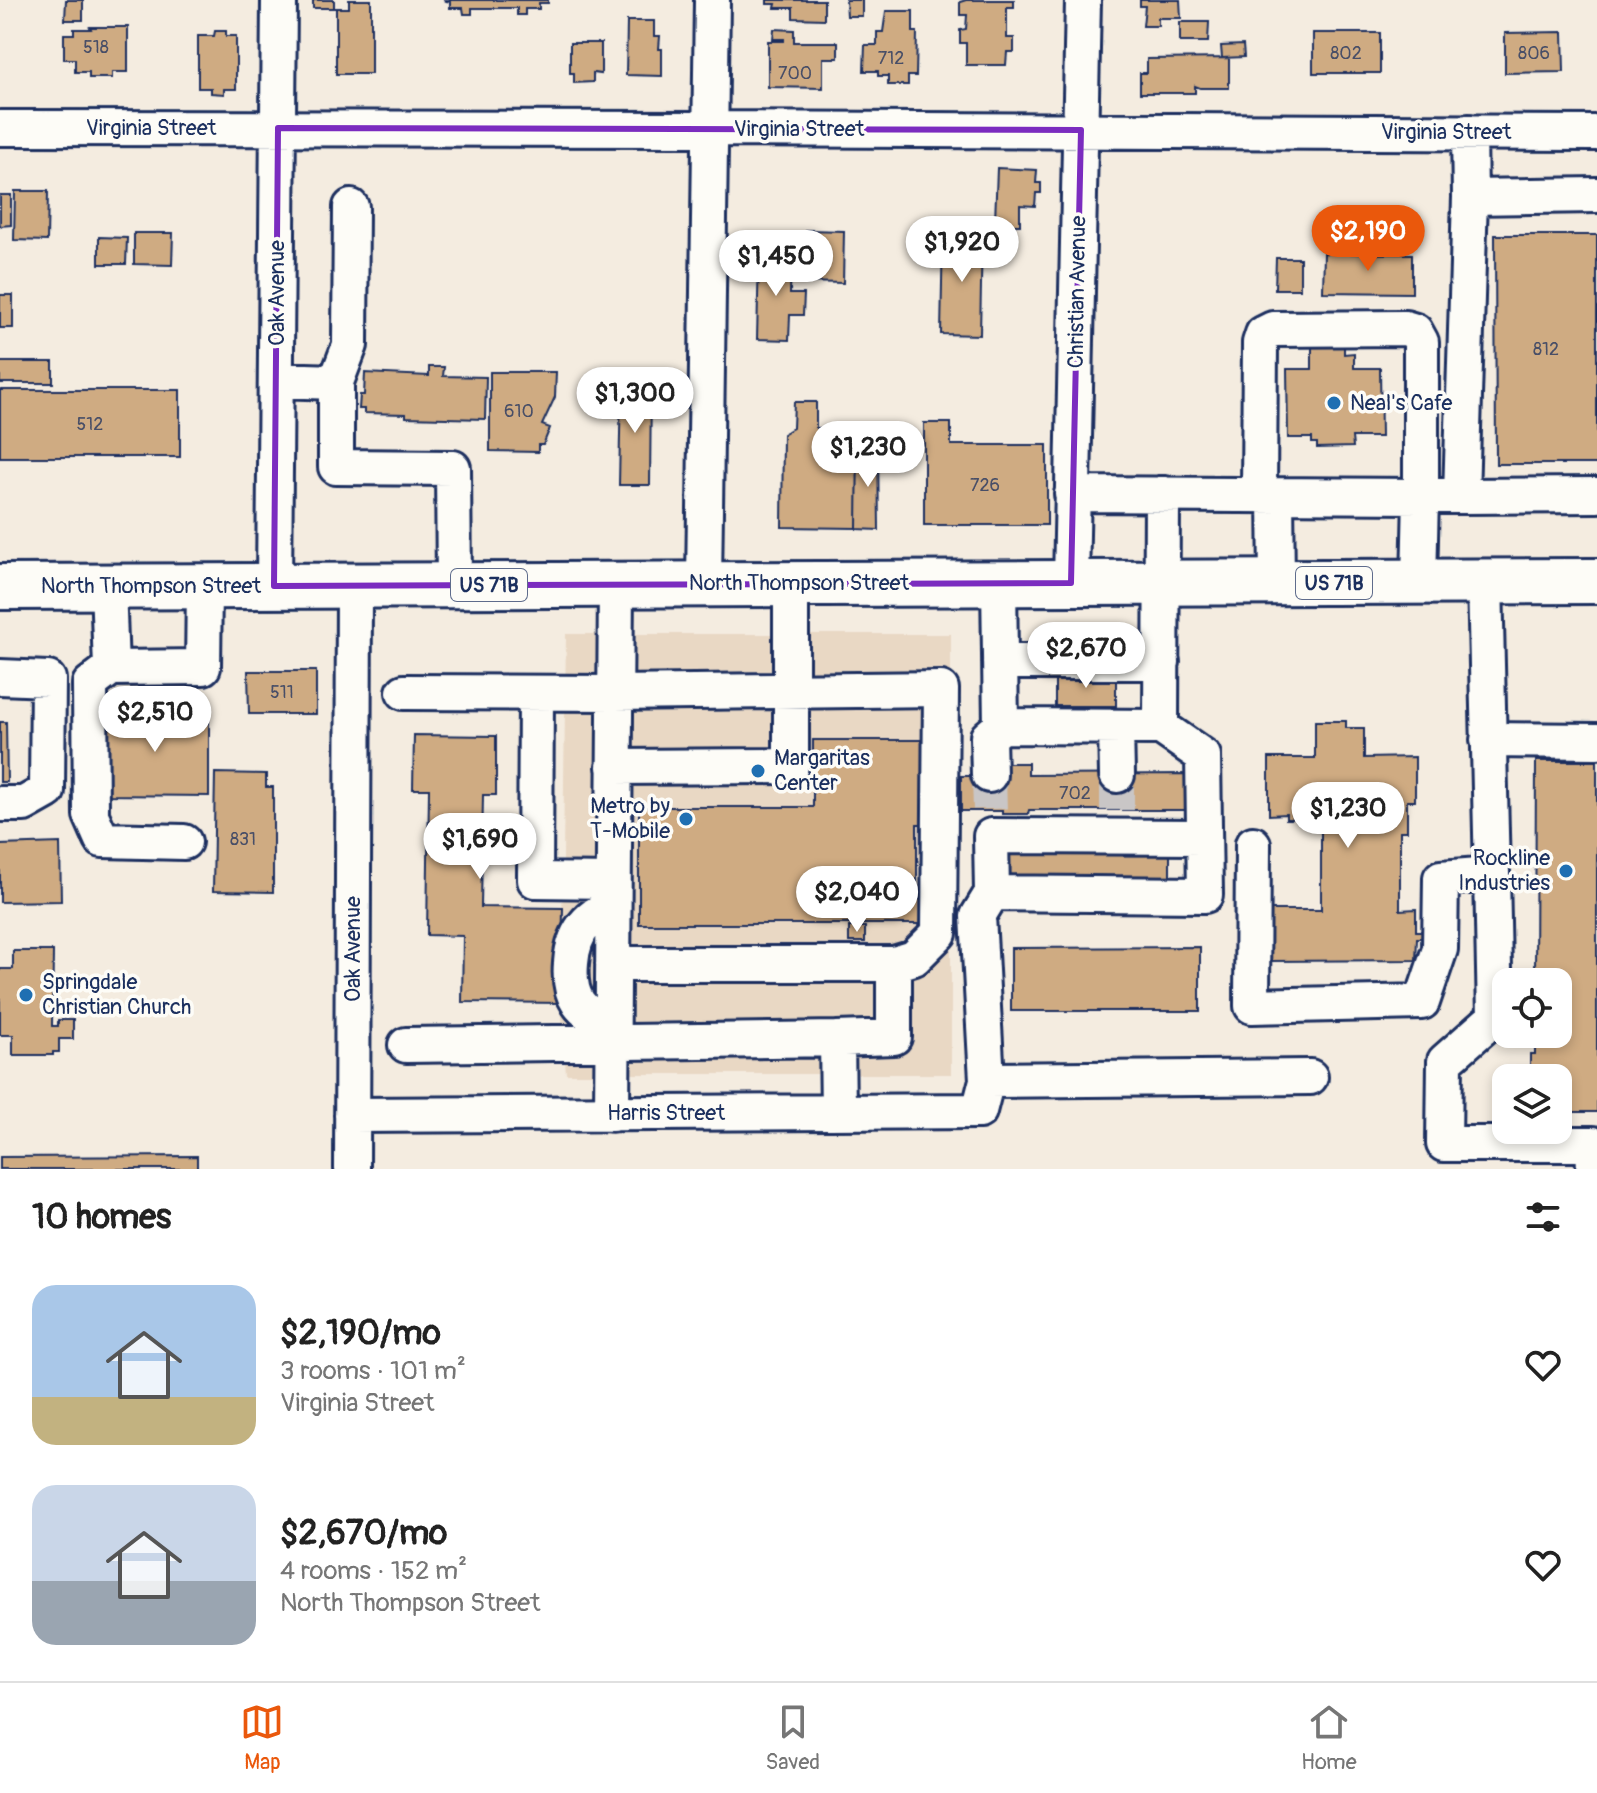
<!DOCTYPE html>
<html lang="en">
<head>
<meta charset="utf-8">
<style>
  :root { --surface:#fff; --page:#f2f2f2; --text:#222; --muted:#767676; --line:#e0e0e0; --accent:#ea580c }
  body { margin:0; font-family:Pangolin,sans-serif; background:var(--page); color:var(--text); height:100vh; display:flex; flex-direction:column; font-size:30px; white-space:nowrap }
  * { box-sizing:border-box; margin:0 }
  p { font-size:26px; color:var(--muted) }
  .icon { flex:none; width:44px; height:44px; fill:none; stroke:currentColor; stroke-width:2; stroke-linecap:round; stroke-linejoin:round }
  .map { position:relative; height:1169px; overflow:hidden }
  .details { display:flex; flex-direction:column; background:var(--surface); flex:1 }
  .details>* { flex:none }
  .controls { position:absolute; left:1492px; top:968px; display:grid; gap:16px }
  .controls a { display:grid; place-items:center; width:80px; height:80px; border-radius:16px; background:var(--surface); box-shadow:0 4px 12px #0003; font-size:40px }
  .price { position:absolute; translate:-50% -68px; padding:0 18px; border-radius:28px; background:#fff; color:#222; font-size:26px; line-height:52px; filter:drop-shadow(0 2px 4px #0008) }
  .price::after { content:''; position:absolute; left:50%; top:48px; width:24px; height:18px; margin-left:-12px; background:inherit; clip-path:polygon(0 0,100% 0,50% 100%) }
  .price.current { background:var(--accent); color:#fff }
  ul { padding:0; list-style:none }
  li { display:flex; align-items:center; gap:24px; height:200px; padding:0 32px }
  li span { display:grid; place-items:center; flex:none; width:224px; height:160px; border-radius:24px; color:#555 }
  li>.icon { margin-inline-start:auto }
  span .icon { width:96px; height:96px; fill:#fffc; stroke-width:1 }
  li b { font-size:34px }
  h2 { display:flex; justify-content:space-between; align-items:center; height:96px; padding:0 32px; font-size:34px }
  .dock { display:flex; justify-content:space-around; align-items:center; height:112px; border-top:2px solid var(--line); background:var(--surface); font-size:22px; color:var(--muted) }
  .dock a { display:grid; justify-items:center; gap:4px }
  .dock .current { color:var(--accent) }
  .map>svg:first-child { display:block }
  .built { fill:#e9d8c4 }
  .building { fill:#cfab82; stroke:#1b2f5e; stroke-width:2 }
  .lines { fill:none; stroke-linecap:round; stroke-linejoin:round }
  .minor-tunnel { stroke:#c9c6c6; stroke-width:34; stroke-dasharray:34 17; stroke-linecap:butt }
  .minor-casing { stroke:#1b2f5e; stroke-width:40 }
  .major-casing { stroke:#1b2f5e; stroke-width:50 }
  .minor { stroke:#fdfcf7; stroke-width:34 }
  .major { stroke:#fdfcf7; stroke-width:44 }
  .marked { fill:none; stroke:#7b2cbf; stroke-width:6; stroke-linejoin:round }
  .poi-dot { fill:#1f6fb2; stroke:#fdfcf7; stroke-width:3 }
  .labels { text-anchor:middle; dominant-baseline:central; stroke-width:7; stroke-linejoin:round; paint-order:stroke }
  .number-label { font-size:18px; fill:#484e67 }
  .shield { fill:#fdfcf7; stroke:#5f6c8c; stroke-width:2 }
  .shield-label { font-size:20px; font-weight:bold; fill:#1b2f5e }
  .street-label { font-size:22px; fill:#1b2f5e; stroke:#fdfcf7 }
  .poi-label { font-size:22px; fill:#1b2f5e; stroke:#fdfcf7; text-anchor:start }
</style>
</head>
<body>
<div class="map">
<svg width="1597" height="1169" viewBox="0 0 1597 1169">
  <rect width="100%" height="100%" fill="#f4ece0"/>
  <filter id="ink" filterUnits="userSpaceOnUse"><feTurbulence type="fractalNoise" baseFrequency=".0125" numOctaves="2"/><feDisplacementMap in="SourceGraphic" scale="16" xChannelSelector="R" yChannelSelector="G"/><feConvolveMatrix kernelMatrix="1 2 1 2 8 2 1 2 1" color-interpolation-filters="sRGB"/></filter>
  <g filter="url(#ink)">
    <!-- built -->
    <path class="built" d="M566 634H951V1074H566L561 1003Z"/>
    <!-- building -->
    <path class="building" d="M66 0H83V20H65Z
      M313 0H334V8H313Z
      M349 0H371V74H336V8H349Z
      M443 0H548V3H539V9H525V15H517V8H472V14H464L463 8H450V2Z
      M767 0H824V19L793 18V8H775L776 4H767Z
      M846 0H862V16H847Z
      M966 0H1014V7H1007V38H1014V52H1007L1006 65H966V43H960V30L966 29 967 15H960V2Z
      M1140 0H1180L1181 18H1158V26H1143L1145 6H1140Z
      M886 11H913V32H917L916 76H908V85H888V76H878V71H864L865 45H877V32H883Z
      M627 21H654V36H660L659 49H662V76L626 75Z
      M1180 22H1209L1208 42H1180Z
      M90 27H128V72H112V78H89V72H75V59H64V34H74V29H91Z
      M774 29 794 30V42H838V58H823V88L768 87V41H784V39H773Z
      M215 31H226V36H236V89H224V94L211 93V88H198V36H214Z
      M1563 32 1564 72 1505 73V33Z
      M1313 33H1380V73H1313Z
      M570 43H601V74L593 73V82L574 83V73H570Z
      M1243 45 1244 57 1222 58 1221 46Z
      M1229 58V88H1200L1195 86V93H1140V73H1147V59Z
      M997 168 1037 170 1036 183H1041V193H1036L1035 206 1020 205V225H1014L1013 240 985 239V221H995Z
      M15 191H48L47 241 14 240Z
      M0 195H11V225L0 226Z
      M806 230 844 231 843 283 804 282Z
      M943 232 982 233 980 335 941 334Z
      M134 233H173L172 265 134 264Z
      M1495 235H1597V464H1496Z
      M99 237 127 238 126 264H99Z
      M1324 253 1412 254V293L1323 292Z
      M759 256H791L790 294H804L803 315H790L789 340 757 339Z
      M1276 258H1300V289H1275Z
      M0 295H13V328H0Z
      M1344 343V354L1354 353V368H1380L1381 437H1352L1353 447 1317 448V443H1312V438H1288L1287 369H1312V344Z
      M0 362H53V383H0Z
      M429 367H444L443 376 486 377 485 419 406 417V414L364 413V409H359L360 395H364L365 373 429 376Z
      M490 372H556L555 397 542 425 550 428 543 445H538V452L490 451Z
      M621 384 651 385 650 485H619Z
      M0 390H180V457H0Z
      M794 402H816V428H855V434H858L857 528 782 527 783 434 793 428Z
      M924 423H951V445H1047V525H924Z
      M858 447H878L879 530 857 529Z
      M248 671H316V714H249Z
      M1055 675H1116V706H1055Z
      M101 713H209V796L101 795Z
      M1315 721H1346V728H1364V758L1415 757V801H1407V831H1400V910L1416 909V931H1423V938H1417L1416 960 1271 961V939H1266L1267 932H1271V910H1321V820H1304V814L1292 815V819H1286V814L1269 815V758H1315Z
      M0 722H6L7 782H0Z
      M414 735 496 736V795H483L481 907 563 908 561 1003 462 1002 463 936 427 935 429 789H413Z
      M813 740H934L923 824H917V899H928V924H639V807H813Z
      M1536 761H1597V1112H1558V1078H1530V1054H1535V1034H1558V982H1535Z
      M1003 763H1028V775L1190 774 1189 810H1029L1028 814H1002V811H961V776H1002Z
      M215 773 266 774V787H273V892L213 891Z
      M60 843 61 901 0 902V845Z
      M1008 854H1170V880H1008Z
      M849 927H865V942H849Z
      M1200 947V1011H1011V948Z
      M13 951H53L52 1026H58V1020H73V1039H59V1052H53V1055H13V1035H0V969H13Z
      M197 1156V1169H0V1157Z"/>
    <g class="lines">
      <!-- minor-tunnel -->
      <path class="minor-tunnel" d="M989 775 990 811
        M1117 810V775"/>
      <defs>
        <path id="minor" d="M0 128 710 129 1597 133
          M1469 132 1470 197 1597 195
          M1470 197 1461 496 1597 495
          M276 380 336 382V467L453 468 454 585
          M336 382 350 345 351 207
          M1072 494 1421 496 1419 583
          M1259 495 1260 343 1263 334 1273 329 1405 328 1415 331 1421 342V496H1461
          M1276 495 1277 583
          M704 583 712 0
          M1071 583 1083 0
          M999 584 1001 726 1161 727 1162 494
          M108 586 111 668 203 667 204 586
          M274 586 279 0
          M1000 662H1162
          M111 668 90 684 91 815 102 840 184 842
          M0 677 48 679 47 791 24 804H0
          M404 692 615 693 941 689 939 933 914 958 894 964H613
          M536 693 535 880 613 881
          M1116 727 1117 775
          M1161 727 1203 756 1205 895 992 893 991 836 1204 837
          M1488 740 1597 741
          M614 767 791 766V584
          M989 775 988 737 1001 726
          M1253 844 1252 1006 1422 1002 1440 949 1441 878 1492 874 1485 581
          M1492 874 1495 1017 1445 1061 1444 1144H1593L1594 1169
          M612 1025C580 1014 568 998 571 963 572 948 576 934 587 922 594 914 604 909 613 904
          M837 1039 894 1037V964
          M406 1045 837 1039 838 1112
          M987 1080 1310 1077
          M612 1114 616 584
          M352 1115 979 1111 987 1080 978 916 992 893
          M352 1169 354 586"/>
        <path id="major" d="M0 587 1597 581"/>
      </defs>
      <!-- minor casing -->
      <use href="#minor" class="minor-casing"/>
      <!-- major casing -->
      <use href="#major" class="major-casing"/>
      <!-- minor -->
      <use href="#minor" class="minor"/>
      <!-- major -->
      <use href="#major" class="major"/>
    </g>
  </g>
  <!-- marked area -->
  <path class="marked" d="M278 128 1081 130 1071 583 274 586Z"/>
  <!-- markers -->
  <g class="poi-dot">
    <circle cx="1334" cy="403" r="8"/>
    <circle cx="758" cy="771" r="8"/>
    <circle cx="686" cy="819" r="8"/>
    <circle cx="1566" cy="871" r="8"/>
    <circle cx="26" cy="995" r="8"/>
  </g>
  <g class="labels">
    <!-- number labels -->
    <g class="number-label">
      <text x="96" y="47">518</text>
      <text x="1346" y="53">802</text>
      <text x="1534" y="53">806</text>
      <text x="891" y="58">712</text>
      <text x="795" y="73">700</text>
      <text x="1546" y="349">812</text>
      <text x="519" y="411">610</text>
      <text x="90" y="424">512</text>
      <text x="985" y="485">726</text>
      <text x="282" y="692">511</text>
      <text x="1075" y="793">702</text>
      <text x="243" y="839">831</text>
    </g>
    <!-- shield labels -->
    <g class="shield">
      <rect x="1296" y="567" width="76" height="32" rx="6"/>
      <rect x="451" y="569" width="76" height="32" rx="6"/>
    </g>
    <g class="shield-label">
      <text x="1334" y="583">US 71B</text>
      <text x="489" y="585">US 71B</text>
    </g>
    <!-- street labels -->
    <g class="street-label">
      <text x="151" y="128">Virginia Street</text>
      <text x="799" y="129">Virginia Street</text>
      <text x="1446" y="132">Virginia Street</text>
      <text transform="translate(1077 292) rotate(-89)">Christian Avenue</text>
      <text transform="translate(277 293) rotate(-90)">Oak Avenue</text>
      <text x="799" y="583">North Thompson Street</text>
      <text x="151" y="586">North Thompson Street</text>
      <text transform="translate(353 949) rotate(-90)">Oak Avenue</text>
      <text x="666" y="1113">Harris Street</text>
    </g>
    <!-- poi labels -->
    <g class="poi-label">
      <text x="1350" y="403">Neal's Cafe</text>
      <text x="774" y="758">Margaritas<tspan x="774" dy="25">Center</tspan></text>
      <text x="670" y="806" text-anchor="end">Metro by<tspan x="670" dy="25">T-Mobile</tspan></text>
      <text x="1550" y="858" text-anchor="end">Rockline<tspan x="1550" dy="25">Industries</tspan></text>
      <text x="42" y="982">Springdale<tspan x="42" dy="25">Christian Church</tspan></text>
    </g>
  </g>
</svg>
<div class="controls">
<a><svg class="icon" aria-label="locate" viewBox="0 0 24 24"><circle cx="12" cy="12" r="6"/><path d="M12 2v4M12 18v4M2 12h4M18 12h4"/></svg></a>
<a><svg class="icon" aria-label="layers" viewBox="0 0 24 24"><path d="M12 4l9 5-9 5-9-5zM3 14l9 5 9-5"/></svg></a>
</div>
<b class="price current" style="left:1368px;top:273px">$2,190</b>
<b class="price" style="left:962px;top:284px">$1,920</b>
<b class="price" style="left:776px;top:298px">$1,450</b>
<b class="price" style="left:635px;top:435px">$1,300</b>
<b class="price" style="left:868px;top:489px">$1,230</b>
<b class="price" style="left:1086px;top:690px">$2,670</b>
<b class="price" style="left:155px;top:754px">$2,510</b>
<b class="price" style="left:1348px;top:850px">$1,230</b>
<b class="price" style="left:480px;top:881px">$1,690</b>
<b class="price" style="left:857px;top:934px">$2,040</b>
</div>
<section class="details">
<h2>10 homes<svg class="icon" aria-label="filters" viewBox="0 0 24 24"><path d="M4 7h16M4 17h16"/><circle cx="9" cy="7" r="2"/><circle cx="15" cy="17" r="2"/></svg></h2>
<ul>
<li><span style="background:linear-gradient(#a9c7e8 70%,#c2b280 0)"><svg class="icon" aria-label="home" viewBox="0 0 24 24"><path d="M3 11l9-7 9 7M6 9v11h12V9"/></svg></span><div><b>$2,190/mo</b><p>3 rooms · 101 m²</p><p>Virginia Street</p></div><svg class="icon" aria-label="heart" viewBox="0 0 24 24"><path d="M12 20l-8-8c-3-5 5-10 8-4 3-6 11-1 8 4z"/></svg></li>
<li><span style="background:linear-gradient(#c9d6e8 60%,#9aa5b1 0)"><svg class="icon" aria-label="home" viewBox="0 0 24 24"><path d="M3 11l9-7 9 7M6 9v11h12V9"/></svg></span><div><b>$2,670/mo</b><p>4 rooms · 152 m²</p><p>North Thompson Street</p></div><svg class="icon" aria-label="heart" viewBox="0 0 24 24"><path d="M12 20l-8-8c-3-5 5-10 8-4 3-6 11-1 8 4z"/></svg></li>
</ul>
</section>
<nav class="dock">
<a class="current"><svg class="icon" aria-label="map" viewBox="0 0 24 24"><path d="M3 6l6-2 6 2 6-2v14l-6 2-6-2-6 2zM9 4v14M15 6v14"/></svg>Map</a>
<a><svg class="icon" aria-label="saved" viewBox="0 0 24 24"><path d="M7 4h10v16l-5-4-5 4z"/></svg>Saved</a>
<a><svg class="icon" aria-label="home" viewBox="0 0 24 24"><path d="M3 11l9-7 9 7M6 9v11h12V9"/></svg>Home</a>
</nav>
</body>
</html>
